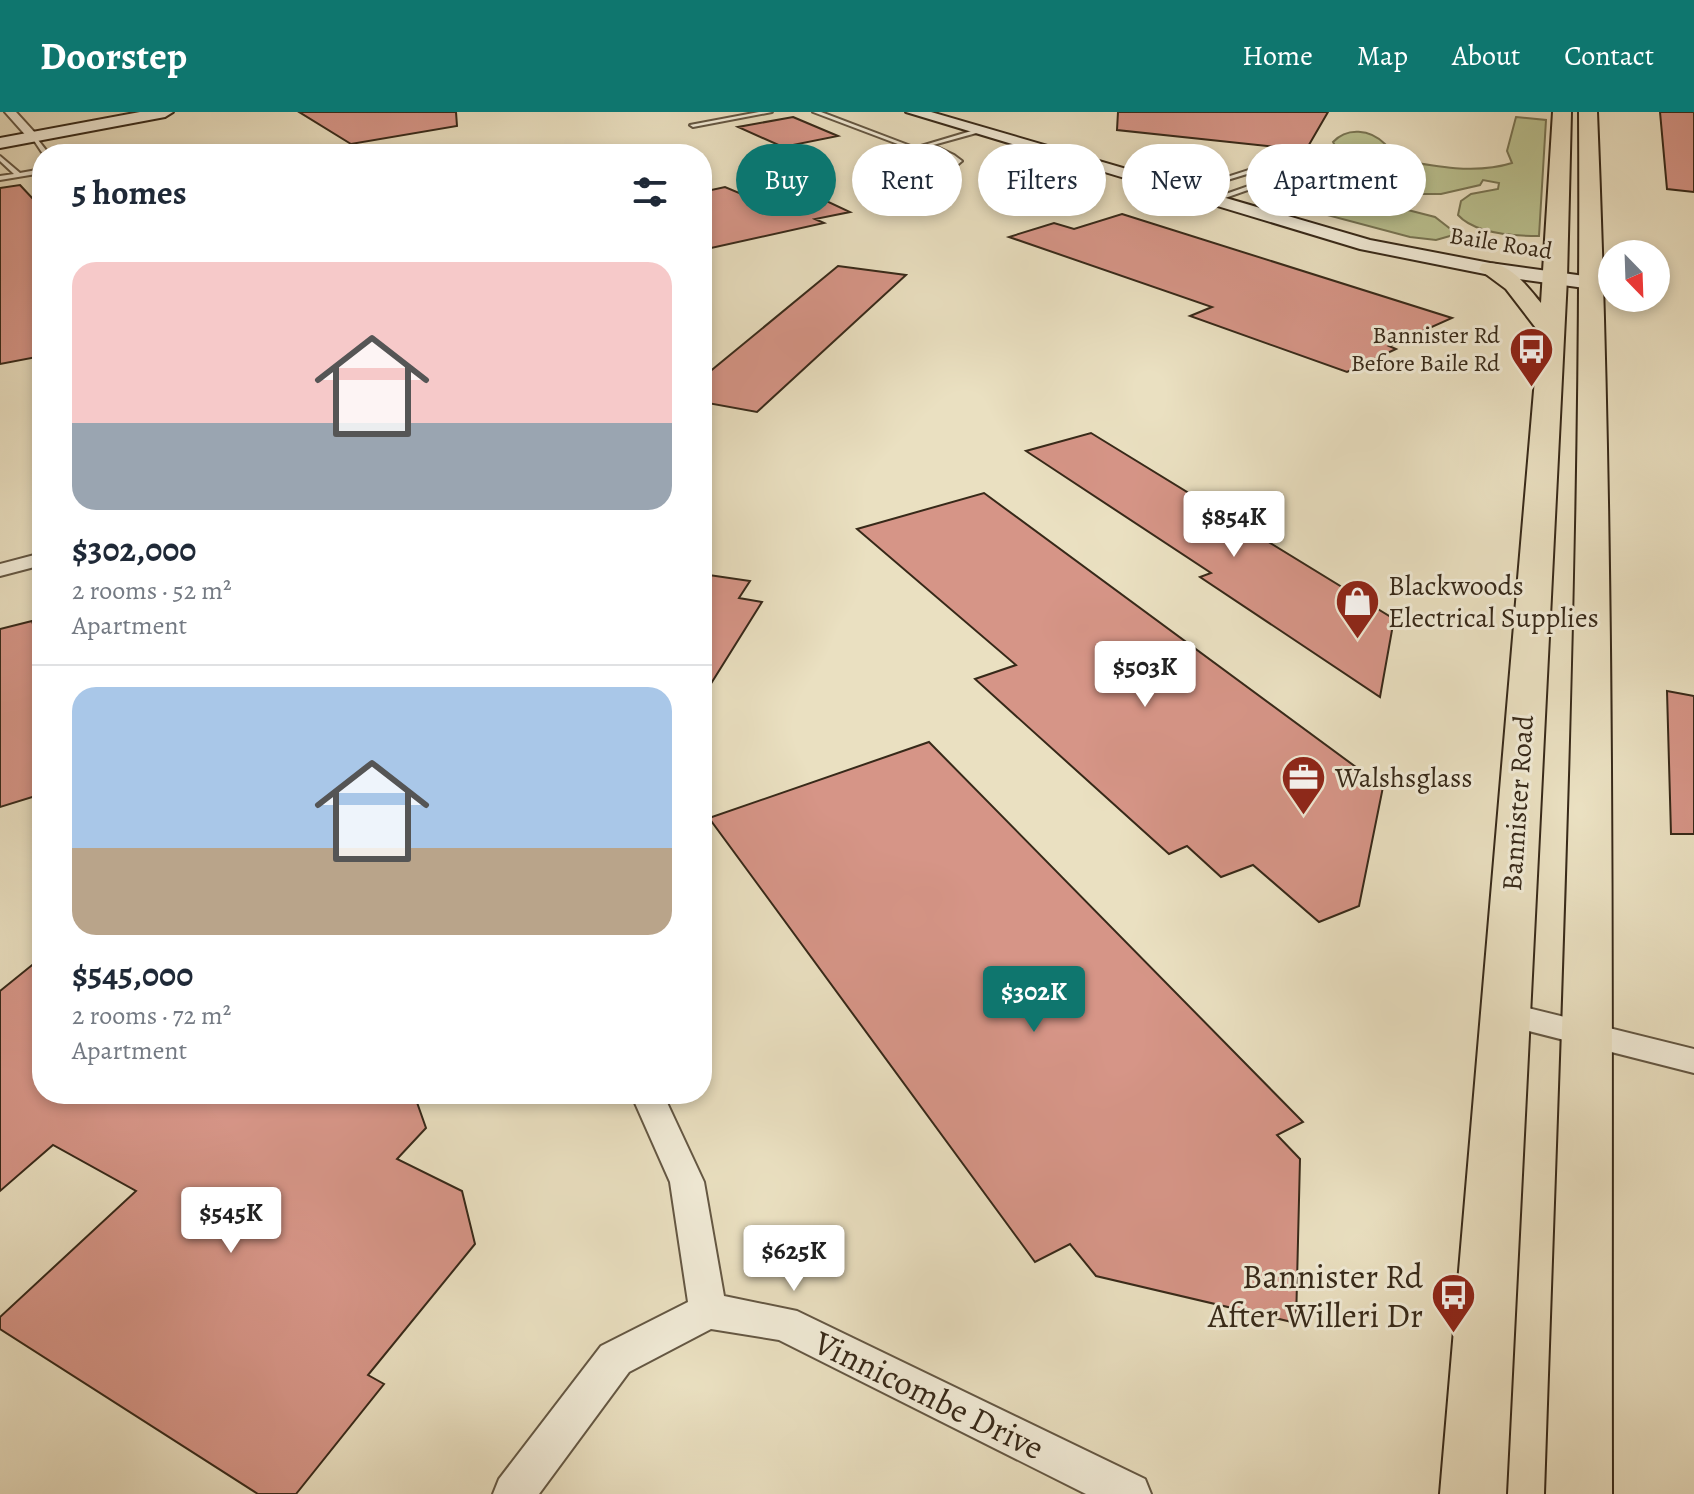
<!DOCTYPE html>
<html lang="en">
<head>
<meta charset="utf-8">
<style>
  :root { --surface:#fff; --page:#f6f6f7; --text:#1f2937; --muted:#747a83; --line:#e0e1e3; --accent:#0f766e }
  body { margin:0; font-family:Alegreya,serif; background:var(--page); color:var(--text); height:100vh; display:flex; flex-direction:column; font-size:30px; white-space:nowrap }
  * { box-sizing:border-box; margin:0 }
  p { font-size:26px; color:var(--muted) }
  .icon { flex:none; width:44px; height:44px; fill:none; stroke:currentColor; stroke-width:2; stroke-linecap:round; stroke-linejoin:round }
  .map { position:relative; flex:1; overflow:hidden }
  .sheet { position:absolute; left:32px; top:32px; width:680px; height:960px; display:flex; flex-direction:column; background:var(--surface); border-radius:32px; box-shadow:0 4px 12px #0003 }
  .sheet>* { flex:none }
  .guide { position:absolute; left:736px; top:32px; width:760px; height:72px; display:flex; gap:16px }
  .needle { width:52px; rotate:157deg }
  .fabs { position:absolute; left:1598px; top:128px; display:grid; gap:16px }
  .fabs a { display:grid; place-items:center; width:72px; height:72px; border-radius:50%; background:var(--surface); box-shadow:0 4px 12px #0003; font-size:40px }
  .price { position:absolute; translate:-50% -68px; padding:0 18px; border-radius:8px; background:#fff; color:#222; font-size:26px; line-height:52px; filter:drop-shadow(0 2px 4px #0008) }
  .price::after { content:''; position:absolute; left:50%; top:48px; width:24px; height:18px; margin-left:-12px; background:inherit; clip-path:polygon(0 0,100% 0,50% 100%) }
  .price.selected { background:var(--accent); color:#fff }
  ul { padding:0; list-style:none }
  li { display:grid; align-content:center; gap:16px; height:424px; padding:0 40px }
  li+li { border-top:2px solid var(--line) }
  li span { display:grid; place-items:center; height:248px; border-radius:24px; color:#555 }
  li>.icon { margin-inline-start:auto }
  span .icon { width:144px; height:144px; fill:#fffc; stroke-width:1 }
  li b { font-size:34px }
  h2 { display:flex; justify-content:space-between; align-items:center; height:96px; padding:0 40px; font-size:34px }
  .chip { padding:0 28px; border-radius:36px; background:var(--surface); box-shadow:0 4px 12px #0003; font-size:28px; line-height:72px }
  .chip.selected { background:var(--accent); color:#fff }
  header { display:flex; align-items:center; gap:48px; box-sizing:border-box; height:112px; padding:0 40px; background:var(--accent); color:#fff }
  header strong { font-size:38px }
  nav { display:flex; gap:44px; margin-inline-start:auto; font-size:28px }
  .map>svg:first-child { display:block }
  .green { fill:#bac190; stroke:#787554; stroke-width:2 }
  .building { fill:#d69587; stroke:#372919; stroke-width:2 }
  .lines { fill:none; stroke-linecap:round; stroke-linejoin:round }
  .lane-casing { stroke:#645743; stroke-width:4 }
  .street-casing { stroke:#645743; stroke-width:4 }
  .secondary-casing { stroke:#372919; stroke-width:4 }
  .primary-casing { stroke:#372919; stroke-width:4 }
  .lane { fill:#f1ebd7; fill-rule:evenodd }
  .street { fill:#f1ebd7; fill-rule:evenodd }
  .secondary { fill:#f1ebd7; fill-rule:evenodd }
  .primary { fill:#eae0c1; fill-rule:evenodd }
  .labels { text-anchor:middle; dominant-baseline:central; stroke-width:6; stroke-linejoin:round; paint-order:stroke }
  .far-street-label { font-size:24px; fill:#372919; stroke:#f1ebd7 }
  .far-poi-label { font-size:24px; fill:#372919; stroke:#f1ebd7; text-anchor:end }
  .poi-label { font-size:28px; fill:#372919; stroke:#f1ebd7; text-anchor:start }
  .street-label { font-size:28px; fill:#372919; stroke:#f1ebd7 }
  .near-poi-label { font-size:34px; fill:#372919; stroke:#f1ebd7; text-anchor:end }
  .near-street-label { font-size:34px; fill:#372919; stroke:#f1ebd7 }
</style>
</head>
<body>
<header>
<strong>Doorstep</strong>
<nav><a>Home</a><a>Map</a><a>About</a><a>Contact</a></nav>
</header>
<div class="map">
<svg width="1694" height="1382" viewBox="0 0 1694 1382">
  <rect width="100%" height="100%" fill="#eae0c1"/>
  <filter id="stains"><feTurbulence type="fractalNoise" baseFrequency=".0025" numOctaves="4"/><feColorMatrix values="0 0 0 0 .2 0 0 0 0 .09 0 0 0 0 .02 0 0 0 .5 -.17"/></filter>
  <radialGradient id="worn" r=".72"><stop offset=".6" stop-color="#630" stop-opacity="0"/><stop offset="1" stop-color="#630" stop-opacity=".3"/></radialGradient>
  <!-- green -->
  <path class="green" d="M1516 5 1546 8 1539 124C1515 124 1475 122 1458 103L1461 89 1471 82 1498 77 1499 71 1483 68 1480 73 1441 82H1421L1395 72 1361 67 1350 75 1353 84 1435 105 1457 122 1436 128 1410 125 1267 87 1262 78C1282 63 1308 59 1333 57L1341 45 1333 30C1347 15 1370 17 1385 32L1371 41 1373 43C1416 50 1468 65 1512 51L1507 39Z"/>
  <!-- building -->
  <path class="building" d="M299 0H456L457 14 351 32Z
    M1118 0H1328L1306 38 1117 18Z
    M1660 0H1694V80L1667 77Z
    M793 5 838 24 783 35 738 15Z
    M788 71 850 100 815 107 824 111 702 138V80L725 75 739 81Z
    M20 73 33 87 42 86V244L0 252V76Z
    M1122 102 1452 206 1389 234 1396 237 1347 260 1190 204 1212 195 1009 125 1054 111 1074 117Z
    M838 154 906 163 757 300 702 290V266Z
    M1091 321 1394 507 1380 585 1200 465 1211 461 1026 339Z
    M984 381 1383 675 1359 794 1319 810 1253 753 1221 765 1187 734 1169 742 975 567 1016 553 857 417Z
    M702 462 750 469 739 486 762 490 702 586Z
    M32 509 42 543V682L0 695V517Z
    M1667 579 1694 584V722H1671Z
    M929 630 1303 1010 1277 1023 1300 1047 1296 1211 1096 1164 1070 1132 1035 1150 709 706Z
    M42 845V982H414L426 1016 397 1047 462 1079 475 1132 368 1263 384 1272 296 1382H258L0 1217V1205L136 1079 53 1033 0 1079V879Z"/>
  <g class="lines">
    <defs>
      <path id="lane" d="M759 0H772L693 15 690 13Z
        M813 0H821L916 36 911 37Z
        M978 17 980 20 933 33 954 43 962 49 919 85H907L859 64 946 44 921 34ZM951 46 955 49 930 69 901 57ZM894 59 927 73 915 82H910L869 64Z
        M31 24H35L49 42H43Z
        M0 44 20 61 42 57V61L0 68V64L14 62 0 49Z
        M1283 47 1310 56 1225 86 1223 83 1300 56 1283 51 1198 77 1193 76Z"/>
      <path id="street" d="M5 0H16L37 23V27H29Z
        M42 441V453L0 464V452Z
        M1504 890 1694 937V961L1493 910 1489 902 1493 894Z
        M631 982H663L704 1070 724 1184 797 1199 1145 1367 1151 1382H1086L779 1228 711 1217 629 1260 539 1382H493L499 1367 601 1234 688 1190 670 1070Z"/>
      <path id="secondary" d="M140 0H173L165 5 0 36V26Z
        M906 0H931L1370 128 1490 151 1592 165 1602 171 1592 177 1490 163 1360 137Z"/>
      <path id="primary" d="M1553 0H1571L1567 166 1506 1382H1440L1539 220 1506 177 1479 157 1482 152C1507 146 1527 174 1541 191Z
        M1579 0H1597C1616 460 1611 922 1612 1382H1546C1561 922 1582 461 1579 0Z"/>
    </defs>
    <!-- lane casing -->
    <use href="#lane" class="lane-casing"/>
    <!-- street casing -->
    <use href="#street" class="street-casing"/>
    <!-- secondary casing -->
    <use href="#secondary" class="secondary-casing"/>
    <!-- primary casing -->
    <use href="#primary" class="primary-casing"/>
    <!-- lane -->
    <use href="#lane" class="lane"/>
    <!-- street -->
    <use href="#street" class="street"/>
    <!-- secondary -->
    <use href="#secondary" class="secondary"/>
    <!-- primary -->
    <use href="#primary" class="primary"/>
  </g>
  <!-- icons -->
  <defs>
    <symbol id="bus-pin" viewBox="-11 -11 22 30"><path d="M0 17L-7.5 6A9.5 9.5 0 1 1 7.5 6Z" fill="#8f2418" stroke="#f1ebd7"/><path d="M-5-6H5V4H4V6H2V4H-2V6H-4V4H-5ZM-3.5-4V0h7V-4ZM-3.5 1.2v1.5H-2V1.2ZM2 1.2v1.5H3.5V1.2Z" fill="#fff"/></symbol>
    <symbol id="shop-pin" viewBox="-11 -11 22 30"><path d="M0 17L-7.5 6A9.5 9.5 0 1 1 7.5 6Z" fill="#8f2418" stroke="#f1ebd7"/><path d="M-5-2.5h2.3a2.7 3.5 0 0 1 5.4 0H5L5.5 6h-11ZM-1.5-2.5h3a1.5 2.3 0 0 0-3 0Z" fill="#fff"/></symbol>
    <symbol id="office-pin" viewBox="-11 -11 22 30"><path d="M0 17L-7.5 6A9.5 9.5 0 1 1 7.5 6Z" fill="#8f2418" stroke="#f1ebd7"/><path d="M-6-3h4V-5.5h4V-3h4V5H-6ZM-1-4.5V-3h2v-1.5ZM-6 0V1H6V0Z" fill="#fff"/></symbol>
  </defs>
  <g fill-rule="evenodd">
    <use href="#bus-pin" x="1506" y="212" width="51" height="69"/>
    <use href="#shop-pin" x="1332" y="464" width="51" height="69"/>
    <use href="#office-pin" x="1278" y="640" width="51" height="69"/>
    <use href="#bus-pin" x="1428" y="1158" width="51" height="69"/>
  </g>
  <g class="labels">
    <!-- far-street labels -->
    <g class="far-street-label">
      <text transform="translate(1501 131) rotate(9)">Baile Road</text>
    </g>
    <!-- far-poi labels -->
    <g class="far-poi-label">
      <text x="1500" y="223">Bannister Rd<tspan x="1500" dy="28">Before Baile Rd</tspan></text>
    </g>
    <!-- poi labels -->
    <g class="poi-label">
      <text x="1388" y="474">Blackwoods<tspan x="1388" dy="32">Electrical Supplies</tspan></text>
      <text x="1335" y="666">Walshsglass</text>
    </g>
    <!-- street labels -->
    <g class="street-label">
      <text transform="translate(1518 691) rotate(-86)">Bannister Road</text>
    </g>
    <!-- near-poi labels -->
    <g class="near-poi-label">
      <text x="1423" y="1164">Bannister Rd<tspan x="1423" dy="39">After Willeri Dr</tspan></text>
    </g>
    <!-- near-street labels -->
    <g class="near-street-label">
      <text transform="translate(929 1283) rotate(26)">Vinnicombe Drive</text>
    </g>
  </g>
  <rect width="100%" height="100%" filter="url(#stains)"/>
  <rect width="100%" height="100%" fill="url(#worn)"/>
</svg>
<div class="fabs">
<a><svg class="needle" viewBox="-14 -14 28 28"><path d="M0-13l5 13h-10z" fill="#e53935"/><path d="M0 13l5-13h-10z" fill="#747a83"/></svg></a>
</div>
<b class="price" style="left:1234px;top:447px">$854K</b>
<b class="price" style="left:1145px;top:597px">$503K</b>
<b class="price selected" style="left:1034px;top:922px">$302K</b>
<b class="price" style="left:231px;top:1143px">$545K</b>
<b class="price" style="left:794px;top:1181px">$625K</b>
<div class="guide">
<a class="chip selected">Buy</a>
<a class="chip">Rent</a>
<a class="chip">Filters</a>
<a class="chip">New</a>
<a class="chip">Apartment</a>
</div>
<section class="sheet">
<h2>5 homes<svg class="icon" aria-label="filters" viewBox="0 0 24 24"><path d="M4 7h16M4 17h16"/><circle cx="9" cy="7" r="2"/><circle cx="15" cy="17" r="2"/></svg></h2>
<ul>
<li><span style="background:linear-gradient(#f6c9c9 65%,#9aa5b1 0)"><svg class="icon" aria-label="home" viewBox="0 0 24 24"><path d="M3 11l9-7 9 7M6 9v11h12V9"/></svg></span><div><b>$302,000</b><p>2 rooms · 52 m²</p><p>Apartment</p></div></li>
<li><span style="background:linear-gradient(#a9c7e8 65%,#b9a48a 0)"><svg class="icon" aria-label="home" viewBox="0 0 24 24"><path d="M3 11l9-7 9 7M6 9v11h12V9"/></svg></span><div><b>$545,000</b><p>2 rooms · 72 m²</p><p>Apartment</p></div></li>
</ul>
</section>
</div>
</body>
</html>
